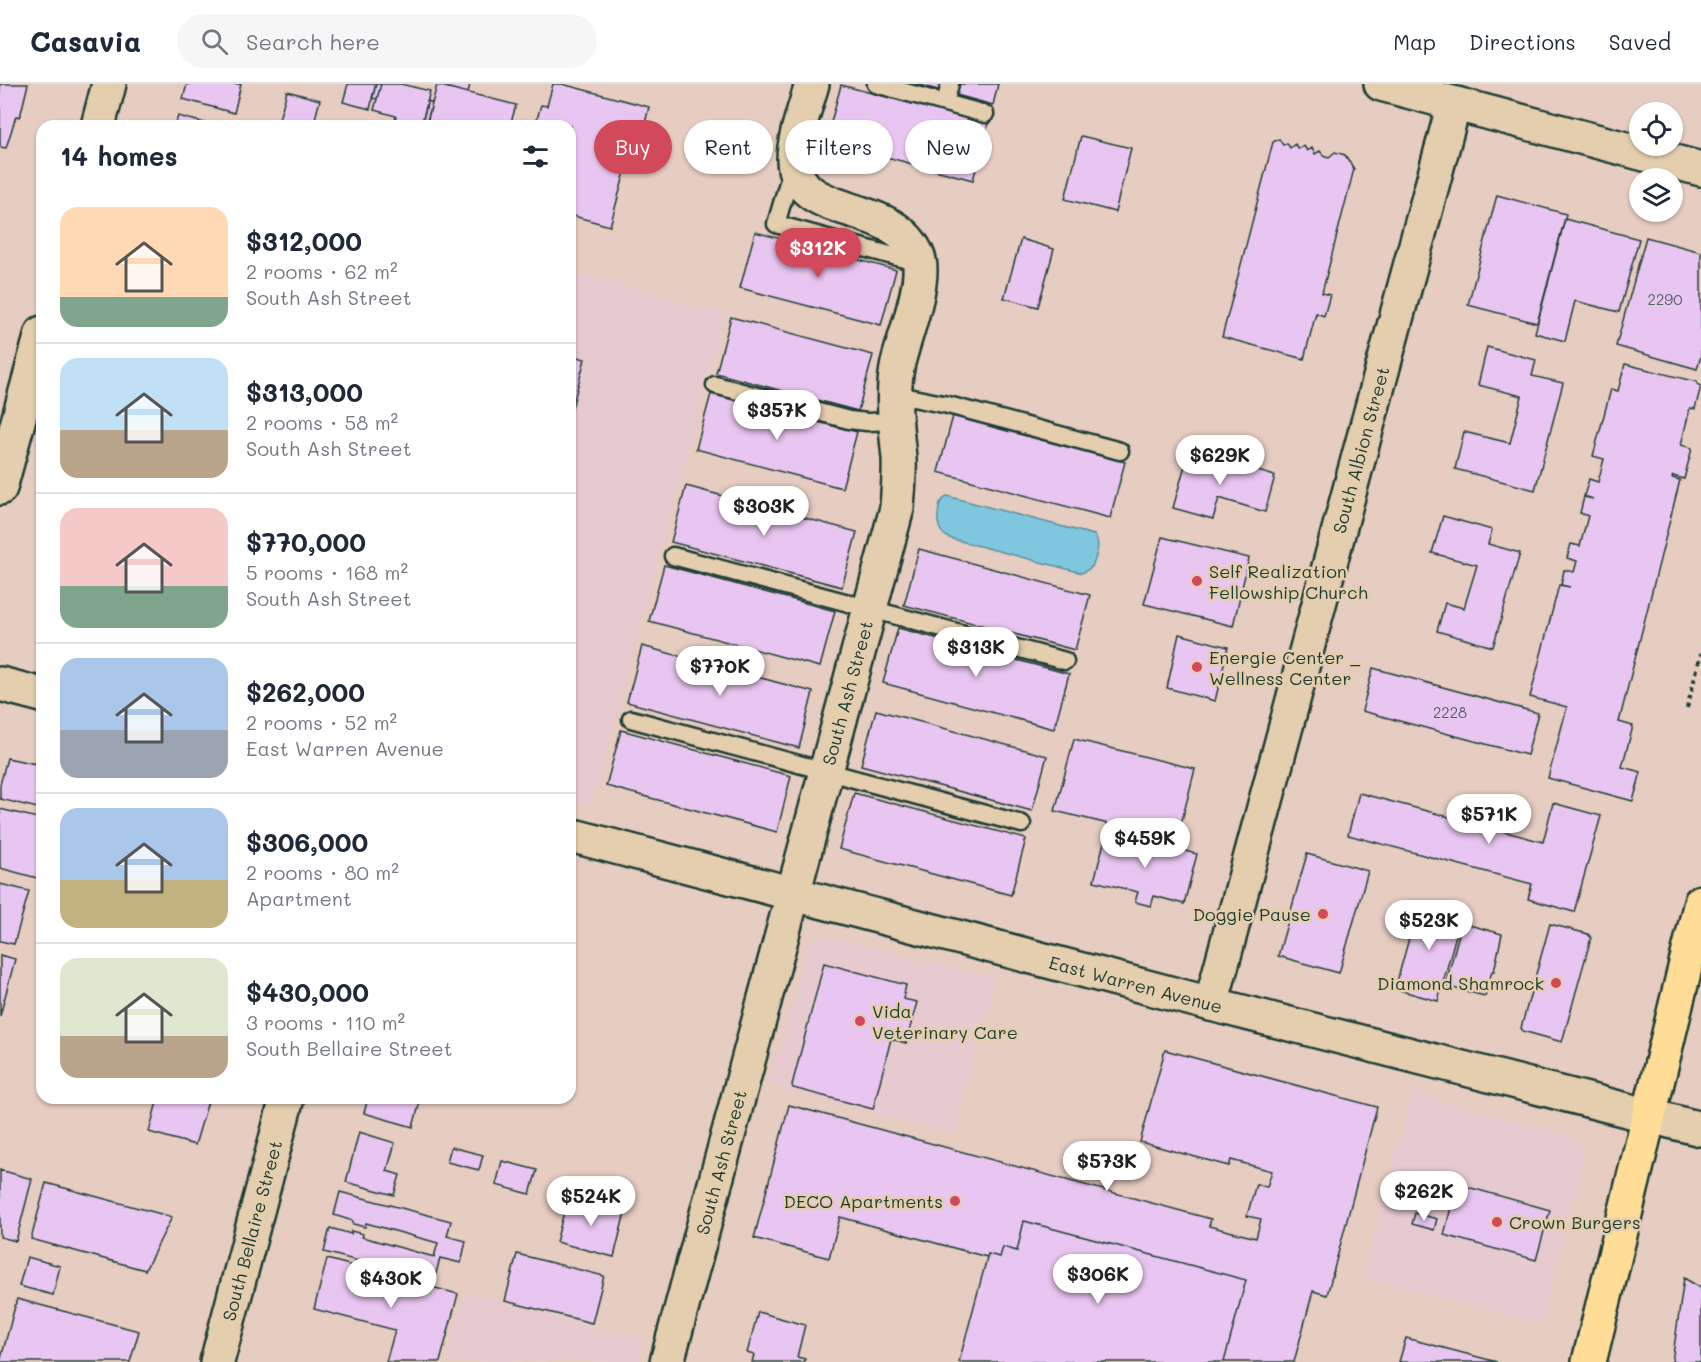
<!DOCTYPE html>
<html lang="en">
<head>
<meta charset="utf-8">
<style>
  :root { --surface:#fff; --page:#f6f6f7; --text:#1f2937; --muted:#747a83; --line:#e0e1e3; --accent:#d1495b }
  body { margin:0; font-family:Mali,sans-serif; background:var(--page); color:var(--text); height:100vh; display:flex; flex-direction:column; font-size:22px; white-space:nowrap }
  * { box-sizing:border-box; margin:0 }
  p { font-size:20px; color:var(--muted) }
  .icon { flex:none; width:33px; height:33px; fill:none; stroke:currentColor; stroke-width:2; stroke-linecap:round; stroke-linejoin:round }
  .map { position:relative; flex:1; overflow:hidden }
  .drawer { position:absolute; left:36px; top:36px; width:540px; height:984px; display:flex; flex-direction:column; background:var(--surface); border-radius:18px; box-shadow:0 2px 4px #0004 }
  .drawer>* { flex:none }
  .banner { position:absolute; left:594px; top:36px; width:570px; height:54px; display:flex; gap:12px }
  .buttons { position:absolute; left:1629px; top:18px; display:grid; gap:12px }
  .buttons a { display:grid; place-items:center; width:54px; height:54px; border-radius:50%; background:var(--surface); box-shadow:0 2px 4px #0004; font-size:30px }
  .price { position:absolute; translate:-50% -51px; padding:0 14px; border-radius:21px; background:#fff; color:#222; font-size:20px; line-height:39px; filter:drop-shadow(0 2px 3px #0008) }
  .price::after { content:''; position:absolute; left:50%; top:36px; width:18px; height:14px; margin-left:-9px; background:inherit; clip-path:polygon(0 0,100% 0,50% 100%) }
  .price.current { background:var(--accent); color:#fff }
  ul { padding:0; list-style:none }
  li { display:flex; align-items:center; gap:18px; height:150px; padding:0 24px }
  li+li { border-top:2px solid var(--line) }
  li span { display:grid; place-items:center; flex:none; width:168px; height:120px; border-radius:18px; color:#555 }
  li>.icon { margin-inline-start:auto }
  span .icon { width:72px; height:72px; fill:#fffc; stroke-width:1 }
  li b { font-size:26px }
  h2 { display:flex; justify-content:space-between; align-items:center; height:72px; padding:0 24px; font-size:26px }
  .chip { padding:0 21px; border-radius:27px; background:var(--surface); box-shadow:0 2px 4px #0004; font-size:21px; line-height:54px }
  .chip.current { background:var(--accent); color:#fff }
  header { display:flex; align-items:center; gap:36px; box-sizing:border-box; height:84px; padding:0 30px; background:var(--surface); border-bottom:2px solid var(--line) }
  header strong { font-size:28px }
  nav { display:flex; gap:33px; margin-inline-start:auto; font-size:21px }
  .search { width:420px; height:54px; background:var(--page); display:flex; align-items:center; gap:15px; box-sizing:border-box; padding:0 21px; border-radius:33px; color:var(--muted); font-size:22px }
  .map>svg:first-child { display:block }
  .built { fill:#e7cacf }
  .water { fill:#7fc7df; stroke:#59909b; stroke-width:1.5 }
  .building { fill:#e9c6f1; stroke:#1f3d34; stroke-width:1.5 }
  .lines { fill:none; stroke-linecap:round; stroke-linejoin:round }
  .service-casing { stroke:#1f3d34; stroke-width:21 }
  .minor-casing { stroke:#1f3d34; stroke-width:38 }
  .tertiary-casing { stroke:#1f3d34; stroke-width:38 }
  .primary-casing { stroke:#1f3d34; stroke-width:38 }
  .path { stroke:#1f3d34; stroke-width:4; stroke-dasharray:4.5 4.5; stroke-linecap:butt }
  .service { stroke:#e4cead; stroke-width:16 }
  .minor { stroke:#e4cead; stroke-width:33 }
  .tertiary { stroke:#e4cead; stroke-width:33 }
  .primary { stroke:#ffdd96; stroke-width:33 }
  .poi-dot { fill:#d1495b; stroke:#e4cead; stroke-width:2 }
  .labels { text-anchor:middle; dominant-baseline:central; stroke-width:5; stroke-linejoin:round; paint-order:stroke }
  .number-label { font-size:15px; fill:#525f63 }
  .street-label { font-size:18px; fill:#1f3d34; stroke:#e4cead }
  .poi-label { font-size:18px; fill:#1f3d34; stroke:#e4cead; text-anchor:start }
</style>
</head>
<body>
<header>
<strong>Casavia</strong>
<div class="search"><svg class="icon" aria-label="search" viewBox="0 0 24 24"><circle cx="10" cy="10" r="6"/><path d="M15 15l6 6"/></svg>Search here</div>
<nav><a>Map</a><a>Directions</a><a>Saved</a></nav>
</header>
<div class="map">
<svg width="1701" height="1278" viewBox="0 0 1701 1278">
  <rect width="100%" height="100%" fill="#e6ccc1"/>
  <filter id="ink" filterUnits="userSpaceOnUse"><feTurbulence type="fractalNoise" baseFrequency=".0167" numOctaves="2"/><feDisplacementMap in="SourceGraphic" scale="12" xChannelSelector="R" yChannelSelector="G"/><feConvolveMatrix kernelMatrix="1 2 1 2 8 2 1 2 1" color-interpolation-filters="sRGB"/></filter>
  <g filter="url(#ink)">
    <!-- built -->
    <path class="built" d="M570 187 724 229 591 722 570 717Z
      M826 852 995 895 953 1051 770 1001 806 867 811 857Z
      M1412 1009 1571 1052 1580 1061 1583 1067V1078L1540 1240 1362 1194Z
      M464 1208 645 1256 639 1278H446Z"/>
    <!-- water -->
    <path class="water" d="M947 412 1094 451C1102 459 1096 474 1092 483L1082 489 949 454C935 447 937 432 940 419Z"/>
    <!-- building -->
    <path class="building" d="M0 0H28L20 33 16 32 6 64 0 63Z
      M187 0H241L234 29 183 15Z
      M348 0H376L370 25 343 18Z
      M376 0H381L377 15 372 14Z
      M381 0H401L430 7 421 42H393L396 32 374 26Z
      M443 0H470L468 9 442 2Z
      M553 0H562L649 23 637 72 630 70 610 142 570 131V42H535L541 21 547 22Z
      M916 0H998L993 21Z
      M437 1 516 21 510 42H426Z
      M841 1 988 40 973 96 826 57Z
      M287 7 320 16 313 42H287L278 39Z
      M428 17 432 19 426 40 422 39Z
      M178 32 216 42H175Z
      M1081 52 1131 64 1115 128 1065 115Z
      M1279 55 1283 61 1287 59 1290 64 1295 60 1298 65 1304 62 1307 67 1312 64 1315 70 1320 67 1323 71 1329 73 1335 68 1345 71 1354 85 1322 209 1330 211 1324 232 1316 229 1304 275 1222 253 1273 58Z
      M1497 111 1566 130 1537 239 1468 221Z
      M1565 135 1639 155 1619 228 1575 217 1565 257 1535 249Z
      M755 148 896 186 881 241 740 204Z
      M1646 153 1701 168V272L1697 285 1616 262Z
      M1021 155 1054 165 1038 223 1004 214Z
      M731 233 873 271 858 327 716 289Z
      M1487 263 1536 276 1532 292 1563 299 1535 406 1455 385 1464 348 1510 359 1522 312 1478 301Z
      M570 271 585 275 570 331Z
      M1625 280 1697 298V300L1701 302 1695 325 1690 324 1681 361 1692 364 1684 395 1673 392 1672 394 1680 396 1619 638 1633 642 1622 683 1641 688 1633 717 1548 694 1567 623 1530 613 1559 501 1570 503 1561 501 1564 486 1574 488 1577 477 1567 474 1571 460 1580 462 1588 432 1580 429 1584 413 1593 415 1584 412 1589 395 1598 398 1604 375 1593 372 1611 305 1618 307Z
      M711 310 857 348 842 404 696 365Z
      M953 332 1125 378 1110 434 938 388Z
      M1189 367 1275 392 1265 428 1219 414 1213 435 1173 424Z
      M686 402 857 448 842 503 671 458Z
      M1443 432 1492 446 1488 460 1520 469 1493 563 1437 547 1445 519 1464 524 1477 481 1432 469Z
      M1162 453 1249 474 1233 542 1144 520Z
      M919 465 1090 511 1075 566 904 521Z
      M664 481 835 527 820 583 649 537Z
      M898 544 1069 590 1054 645 883 599Z
      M1179 550 1228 563 1215 617 1167 604Z
      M642 562 813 608 799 664 627 618Z
      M1373 584 1538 629 1527 671 1362 627Z
      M876 626 1047 672 1032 727 861 681Z
      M621 646 791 692 777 748 606 702Z
      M1074 655 1195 685 1179 748 1128 735 1125 744 1055 727Z
      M38 671 42 672V725L0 715V701L7 674 36 680Z
      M854 709 1026 755 1011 811 839 765Z
      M1359 709 1543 758 1553 719 1601 732 1574 828 1528 815 1532 800 1348 751Z
      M0 725 42 735 41 795 0 784Z
      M1107 747 1197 770 1184 820 1154 812 1151 822 1135 818 1138 808 1094 797Z
      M1307 770 1368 787 1339 889 1278 872Z
      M0 800 29 807 14 860 0 857Z
      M1419 818 1462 829 1438 917 1395 905Z
      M1462 839 1502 850 1494 887H1492L1485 912 1445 902Z
      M1550 840 1588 850 1591 854 1562 958 1523 947 1521 944Z
      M0 871 15 875 0 932Z
      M824 879 906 901 903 915 917 918 906 959 891 955 873 1025 793 1004 792 1001Z
      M1165 966 1377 1023 1327 1211 1313 1207 1294 1278H1224L1246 1196 1024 1137 1017 1167 1003 1163 1000 1173 988 1170 987 1173 840 1133 829 1174 754 1154 789 1021 1211 1135 1209 1142 1256 1154 1261 1135 1247 1132 1256 1100 1267 1103 1272 1087 1231 1076 1229 1082 1140 1058Z
      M158 1014H209L195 1061 149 1048Z
      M368 1014H421L413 1043 364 1029Z
      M359 1048 395 1059 387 1087 400 1091 394 1111 346 1098Z
      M451 1063 483 1071 479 1086 447 1078Z
      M502 1077 537 1086 530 1110 496 1101Z
      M0 1086 32 1095 16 1157 0 1153Z
      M46 1099 172 1133 145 1186 31 1155Z
      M1457 1100 1550 1126 1536 1176 1444 1151Z
      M340 1108 451 1137 447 1152 466 1157 461 1179 440 1174 434 1197 324 1168 330 1144 351 1150V1147L363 1150 362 1153 434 1173 438 1159 366 1139 365 1143 353 1140V1137L334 1131Z
      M568 1113 625 1128 614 1173 556 1158Z
      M1415 1129 1437 1135 1434 1146 1412 1140Z
      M1024 1137 1246 1196 1224 1278H959L988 1170 1000 1173 1003 1163 1017 1167Z
      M517 1170 604 1192 592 1239 505 1217Z
      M27 1173 60 1182 53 1211 19 1202Z
      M327 1175 458 1210 440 1278H386L395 1246 314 1225Z
      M1684 1194 1701 1204V1278H1672Z
      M17 1215 139 1247 130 1278H0Z
      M758 1228 805 1241 797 1273 805 1275 804 1278H752L754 1271 747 1269Z
      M1406 1254 1497 1278H1399Z"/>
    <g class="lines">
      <defs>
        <path id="service" d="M876 0 985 30
          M945 19 950 0
          M792 85 776 140 919 179
          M715 301 849 336 867 338 895 337
          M893 310 948 321 1120 367
          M673 472 1065 577
          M631 635 1022 740"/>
        <g id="minor">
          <path d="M98 42 109 0"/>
          <path d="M0 404 42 249"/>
          <path d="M0 600 42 611"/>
          <path id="s1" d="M570 751 1211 920 1701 1045"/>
          <path id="s2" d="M1211 920 1454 20"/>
          <path id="s3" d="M217 1278 287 1014"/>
          <path id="s4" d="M667 1278 897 424C898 407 900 390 899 374 896 341 891 311 898 279 904 253 927 196 918 173 894 112 795 138 794 75 794 53 806 22 812 0"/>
        </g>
        <path id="tertiary" d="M1381 0 1701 85"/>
        <path id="primary" d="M1589 1278 1701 818"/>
      </defs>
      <!-- service casing -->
      <use href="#service" class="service-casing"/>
      <!-- minor casing -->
      <use href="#minor" class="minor-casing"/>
      <!-- tertiary casing -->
      <use href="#tertiary" class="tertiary-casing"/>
      <!-- primary casing -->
      <use href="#primary" class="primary-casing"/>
      <!-- path -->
      <path class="path" d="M1687 624 1701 570"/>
      <!-- service -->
      <use href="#service" class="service"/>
      <!-- minor -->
      <use href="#minor" class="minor"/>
      <!-- tertiary -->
      <use href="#tertiary" class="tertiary"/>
      <!-- primary -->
      <use href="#primary" class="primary"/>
    </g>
  </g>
  <!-- markers -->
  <g class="poi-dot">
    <circle cx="1197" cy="497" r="6"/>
    <circle cx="1197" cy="583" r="6"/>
    <circle cx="1323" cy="830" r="6"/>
    <circle cx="1556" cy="899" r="6"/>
    <circle cx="860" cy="937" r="6"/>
    <circle cx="955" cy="1117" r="6"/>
    <circle cx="1497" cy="1138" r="6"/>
  </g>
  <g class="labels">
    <!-- number labels -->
    <g class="number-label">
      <text x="1665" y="215">2290</text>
      <text x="1450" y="628">2228</text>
    </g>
    <!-- street labels -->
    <g class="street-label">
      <text stroke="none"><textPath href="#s2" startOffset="574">South Albion Street</textPath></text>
      <text stroke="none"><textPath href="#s4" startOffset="693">South Ash Street</textPath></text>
      <text stroke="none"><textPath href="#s1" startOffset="585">East Warren Avenue</textPath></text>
      <text stroke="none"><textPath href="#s4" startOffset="207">South Ash Street</textPath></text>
      <text stroke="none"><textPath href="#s3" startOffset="136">South Bellaire Street</textPath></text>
    </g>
    <!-- poi labels -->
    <g class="poi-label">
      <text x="1209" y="487">Self Realization<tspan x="1209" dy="21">Fellowship Church</tspan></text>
      <text x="1209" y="573">Energie Center _<tspan x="1209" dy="21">Wellness Center</tspan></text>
      <text x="1311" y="830" text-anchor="end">Doggie Pause</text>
      <text x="1544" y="899" text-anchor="end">Diamond Shamrock</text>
      <text x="872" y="927">Vida<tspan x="872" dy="21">Veterinary Care</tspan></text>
      <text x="943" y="1117" text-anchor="end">DECO Apartments</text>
      <text x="1509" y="1138">Crown Burgers</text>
    </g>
  </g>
</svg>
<div class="buttons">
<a><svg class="icon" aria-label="locate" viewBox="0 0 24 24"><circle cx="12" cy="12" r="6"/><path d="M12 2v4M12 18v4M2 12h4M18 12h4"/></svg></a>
<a><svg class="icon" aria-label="layers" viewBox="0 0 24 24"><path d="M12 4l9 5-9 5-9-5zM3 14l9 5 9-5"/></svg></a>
</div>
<b class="price current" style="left:818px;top:195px">$312K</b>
<b class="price" style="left:777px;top:357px">$357K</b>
<b class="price" style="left:1220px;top:402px">$629K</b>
<b class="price" style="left:764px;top:453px">$303K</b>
<b class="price" style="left:976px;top:594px">$313K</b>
<b class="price" style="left:720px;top:613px">$770K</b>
<b class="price" style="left:1489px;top:761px">$571K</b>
<b class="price" style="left:1145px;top:785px">$459K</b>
<b class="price" style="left:1429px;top:867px">$523K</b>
<b class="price" style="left:1107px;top:1108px">$573K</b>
<b class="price" style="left:1424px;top:1138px">$262K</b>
<b class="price" style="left:591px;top:1143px">$524K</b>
<b class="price" style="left:1098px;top:1221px">$306K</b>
<b class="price" style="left:391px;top:1225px">$430K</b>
<div class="banner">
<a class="chip current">Buy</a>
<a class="chip">Rent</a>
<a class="chip">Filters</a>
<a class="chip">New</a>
</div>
<section class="drawer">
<h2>14 homes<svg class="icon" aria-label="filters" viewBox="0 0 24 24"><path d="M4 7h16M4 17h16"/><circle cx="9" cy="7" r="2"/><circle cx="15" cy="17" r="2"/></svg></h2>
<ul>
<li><span style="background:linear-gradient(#ffd9b3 75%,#7fa58c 0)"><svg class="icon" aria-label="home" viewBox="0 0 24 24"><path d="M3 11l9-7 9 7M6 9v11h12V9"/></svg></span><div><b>$312,000</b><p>2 rooms · 62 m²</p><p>South Ash Street</p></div></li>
<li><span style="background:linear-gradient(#bfe0f5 60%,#b9a48a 0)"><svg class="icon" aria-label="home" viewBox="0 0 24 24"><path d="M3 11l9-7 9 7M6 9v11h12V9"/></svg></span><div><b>$313,000</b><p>2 rooms · 58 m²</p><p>South Ash Street</p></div></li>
<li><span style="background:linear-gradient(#f6c9c9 65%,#7fa58c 0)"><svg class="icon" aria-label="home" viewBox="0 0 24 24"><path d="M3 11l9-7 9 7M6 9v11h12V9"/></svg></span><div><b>$770,000</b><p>5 rooms · 168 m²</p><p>South Ash Street</p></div></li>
<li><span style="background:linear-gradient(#a9c7e8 60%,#9aa5b1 0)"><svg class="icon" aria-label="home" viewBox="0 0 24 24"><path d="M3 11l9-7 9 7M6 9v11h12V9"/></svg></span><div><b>$262,000</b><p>2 rooms · 52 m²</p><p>East Warren Avenue</p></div></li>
<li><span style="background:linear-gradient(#a9c7e8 60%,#c2b280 0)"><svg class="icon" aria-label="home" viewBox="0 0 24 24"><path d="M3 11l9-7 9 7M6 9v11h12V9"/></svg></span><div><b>$306,000</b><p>2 rooms · 80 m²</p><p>Apartment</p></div></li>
<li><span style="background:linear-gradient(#dfe7d0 65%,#b9a48a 0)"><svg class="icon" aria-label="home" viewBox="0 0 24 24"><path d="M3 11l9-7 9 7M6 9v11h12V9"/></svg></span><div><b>$430,000</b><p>3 rooms · 110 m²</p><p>South Bellaire Street</p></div></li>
</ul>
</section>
</div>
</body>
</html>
